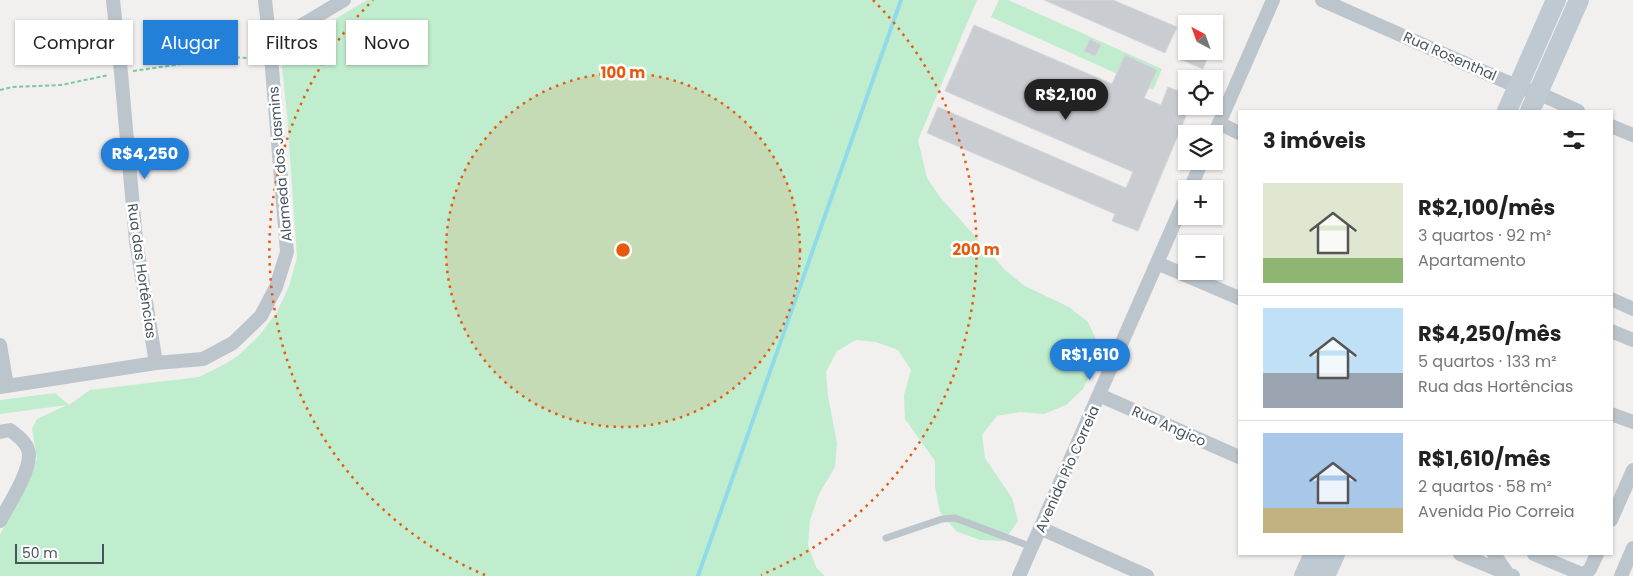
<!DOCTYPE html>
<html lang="pt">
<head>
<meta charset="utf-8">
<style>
  :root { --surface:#fff; --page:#f6f6f6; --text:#222; --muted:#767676; --line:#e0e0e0; --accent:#2280d9 }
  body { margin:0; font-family:Poppins,sans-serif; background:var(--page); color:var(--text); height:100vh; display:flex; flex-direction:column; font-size:19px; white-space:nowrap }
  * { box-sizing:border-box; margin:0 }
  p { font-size:16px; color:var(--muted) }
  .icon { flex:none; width:28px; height:28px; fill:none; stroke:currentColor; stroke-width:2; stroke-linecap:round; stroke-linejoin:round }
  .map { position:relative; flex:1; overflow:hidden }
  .details { position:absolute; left:1238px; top:110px; width:375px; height:445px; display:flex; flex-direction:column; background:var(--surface); border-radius:0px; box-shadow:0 1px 4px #0004 }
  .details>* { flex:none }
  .top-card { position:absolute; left:15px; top:20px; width:475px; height:45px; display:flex; gap:10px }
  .needle { width:32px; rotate:319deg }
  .buttons { position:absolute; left:1178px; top:15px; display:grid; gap:10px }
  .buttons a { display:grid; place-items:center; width:45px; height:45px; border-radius:0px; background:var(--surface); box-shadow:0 1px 4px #0004; font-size:25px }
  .scale { position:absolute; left:15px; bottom:12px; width:89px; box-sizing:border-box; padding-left:5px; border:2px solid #48545c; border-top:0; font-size:14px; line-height:18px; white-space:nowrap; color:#48545c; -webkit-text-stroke:4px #fff; paint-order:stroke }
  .price { position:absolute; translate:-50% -42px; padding:0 11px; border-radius:18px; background:var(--accent); color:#fff; font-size:16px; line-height:32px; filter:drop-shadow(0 1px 2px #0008) }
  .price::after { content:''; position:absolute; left:50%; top:30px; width:15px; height:11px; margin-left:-8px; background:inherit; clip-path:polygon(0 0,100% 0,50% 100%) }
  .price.current { background:#222; color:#fff }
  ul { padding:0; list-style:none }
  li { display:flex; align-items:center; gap:15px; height:125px; padding:0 25px }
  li+li { border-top:1px solid var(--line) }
  li span { display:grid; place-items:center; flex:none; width:140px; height:100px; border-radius:0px; color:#555 }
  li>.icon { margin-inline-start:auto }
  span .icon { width:60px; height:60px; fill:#fffc; stroke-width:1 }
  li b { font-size:21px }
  h2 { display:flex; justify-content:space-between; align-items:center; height:60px; padding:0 25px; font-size:21px }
  .chip { padding:0 18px; border-radius:0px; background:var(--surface); box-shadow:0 1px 4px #0004; font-size:18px; line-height:45px }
  .chip.current { background:var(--accent); color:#fff }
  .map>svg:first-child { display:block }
  .green { fill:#c0edce }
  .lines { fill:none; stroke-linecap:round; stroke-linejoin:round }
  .stream { stroke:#8fdce8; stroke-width:4 }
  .building { fill:#c9cdd1; stroke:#d3d6da }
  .path { stroke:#79c99c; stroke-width:2; stroke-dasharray:4 2.5; stroke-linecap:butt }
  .lane { stroke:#bbc5cb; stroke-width:7 }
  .street { stroke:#bbc5cb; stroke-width:14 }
  .secondary { stroke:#bec9d2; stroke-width:20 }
  .ring { fill:none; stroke:#e8590c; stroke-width:2.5; stroke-dasharray:2.5 5 }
  .labels { text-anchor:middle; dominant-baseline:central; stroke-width:5; stroke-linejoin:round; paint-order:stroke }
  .street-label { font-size:14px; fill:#48545c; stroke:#fff }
  .centre { fill:#e8590c; stroke:#fff; stroke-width:2.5 }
  .ring-label { font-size:15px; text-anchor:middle; font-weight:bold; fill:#e8590c; stroke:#fff; stroke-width:5; stroke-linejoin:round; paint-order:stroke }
</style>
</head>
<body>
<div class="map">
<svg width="1633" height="576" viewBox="0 0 1633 576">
  <rect width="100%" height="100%" fill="#f2efef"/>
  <!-- green -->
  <path class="green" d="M367 0H977L918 140 927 178 940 197 1006 271 1025 286 1069 307 1088 322 1098 344 1094 367 1083 389 1066 405 1044 414 1020 412 997 416 982 435 985 458 1012 498 1018 521 1004 541 980 540 956 531 940 512 935 487V461L905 419 904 395 911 370 898 350 876 342 856 340 837 351 826 372 828 396 837 443 835 467 819 494 810 520 808 545 816 567 825 576H0V535L37 459 32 429 37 419 67 405 0 414V400L55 393 69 405 90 390 199 377 225 364 238 356 259 336 277 312 289 286 297 258 287 114 281 58 285 51 321 30 337 18Z
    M999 0H1008L1162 69 1153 90 991 17Z"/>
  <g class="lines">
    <!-- stream -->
    <path class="stream" d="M698 576 901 0"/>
  </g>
  <!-- building -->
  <path class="building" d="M1044 0H1113L1177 27 1165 53Z
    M974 25 1112 84 1125 55 1157 70 1144 98 1161 105 1168 87 1186 94V106H1190L1138 231 1112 221 1115 214 927 133 938 107 1126 188 1133 172 945 91Z
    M1090 39 1101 45 1095 56 1084 51Z
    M1184 51H1210L1203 69 1180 59Z"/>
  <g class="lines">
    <!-- path -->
    <path class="path" d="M133 71 231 57 260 59
      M0 90 12 87 61 85 109 75"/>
    <!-- lane -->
    <path class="lane" d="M886 538 942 519 955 518 1032 547"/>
    <!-- street -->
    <path class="street" d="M113 0 121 73 136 241 156 363
      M1322 0 1518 87 1538 93 1578 111
      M270 44 344 0
      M1219 123 1239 133
      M1611 126 1633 135
      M1214 135 1273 0
      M1190 189 1202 161
      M1157 263 1239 298
      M1611 299 1633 309
      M1611 331 1633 340
      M0 345 7 386
      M0 387 156 363 203 359 233 343 261 316 276 287 287 252 270 44 265 0
      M1099 395 1239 457
      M1611 414 1633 422
      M0 432 10 430C18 436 29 444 29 455 29 474 9 504 0 521
      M1611 520 1633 470
      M1040 528 1147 576
      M1460 554 1513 576
      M1494 554 1507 573
      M1534 554 1579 573 1585 574 1590 569 1597 554
      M1019 576 1186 197
      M1621 576 1633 548"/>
    <!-- secondary -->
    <path class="secondary" d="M1507 111 1556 0
      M1530 111 1579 0
      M1304 576 1314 554
      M1325 576 1335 554"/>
  </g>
  <!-- distance rings -->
  <circle cx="623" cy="250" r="177" fill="#e8590c" fill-opacity=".12"/>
  <g class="ring">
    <circle cx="623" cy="250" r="177"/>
    <path d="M485 575A353 353 0 0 1 373 0M873 0A353 353 0 0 1 761 575"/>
  </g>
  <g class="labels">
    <!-- street labels -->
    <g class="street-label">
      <text transform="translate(1450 56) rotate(24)">Rua Rosenthal</text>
      <text transform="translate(280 164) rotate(-95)">Alameda dos Jasmins</text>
      <text transform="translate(142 271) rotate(82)">Rua das Hortências</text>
      <text transform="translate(1169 426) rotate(24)">Rua Angico</text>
      <text transform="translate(1067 469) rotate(-66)">Avenida Pio Correia</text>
    </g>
  </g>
  <circle cx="623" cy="250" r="8" class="centre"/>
  <g class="ring-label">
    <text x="623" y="78">100 m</text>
    <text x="976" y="255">200 m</text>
  </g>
</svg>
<div class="buttons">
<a><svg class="needle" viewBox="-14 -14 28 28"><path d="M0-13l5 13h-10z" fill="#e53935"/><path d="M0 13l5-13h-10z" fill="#767676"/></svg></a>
<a><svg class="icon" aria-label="locate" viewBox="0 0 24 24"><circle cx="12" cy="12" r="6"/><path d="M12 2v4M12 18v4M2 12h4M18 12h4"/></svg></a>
<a><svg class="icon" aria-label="layers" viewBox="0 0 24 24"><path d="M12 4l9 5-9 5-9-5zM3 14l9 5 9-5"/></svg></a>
<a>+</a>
<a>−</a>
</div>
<div class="scale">50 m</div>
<b class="price current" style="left:1066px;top:121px">R$2,100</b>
<b class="price" style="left:145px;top:180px">R$4,250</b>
<b class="price" style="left:1090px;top:381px">R$1,610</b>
<div class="top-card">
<a class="chip">Comprar</a>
<a class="chip current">Alugar</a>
<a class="chip">Filtros</a>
<a class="chip">Novo</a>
</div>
<section class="details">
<h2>3 imóveis<svg class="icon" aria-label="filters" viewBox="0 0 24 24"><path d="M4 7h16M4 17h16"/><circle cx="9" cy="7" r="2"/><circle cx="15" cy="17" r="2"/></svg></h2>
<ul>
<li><span style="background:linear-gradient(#dfe7d0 75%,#8fb573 0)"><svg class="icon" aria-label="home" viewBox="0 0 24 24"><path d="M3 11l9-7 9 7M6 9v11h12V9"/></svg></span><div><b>R$2,100/mês</b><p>3 quartos · 92 m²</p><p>Apartamento</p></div></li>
<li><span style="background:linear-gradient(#bfe0f5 65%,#9aa5b1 0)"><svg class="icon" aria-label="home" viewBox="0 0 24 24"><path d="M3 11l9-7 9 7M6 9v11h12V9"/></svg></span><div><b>R$4,250/mês</b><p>5 quartos · 133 m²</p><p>Rua das Hortências</p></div></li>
<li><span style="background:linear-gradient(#a9c7e8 75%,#c2b280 0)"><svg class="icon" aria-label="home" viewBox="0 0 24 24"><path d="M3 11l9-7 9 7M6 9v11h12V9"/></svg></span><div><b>R$1,610/mês</b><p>2 quartos · 58 m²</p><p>Avenida Pio Correia</p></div></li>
</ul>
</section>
</div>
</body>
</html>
